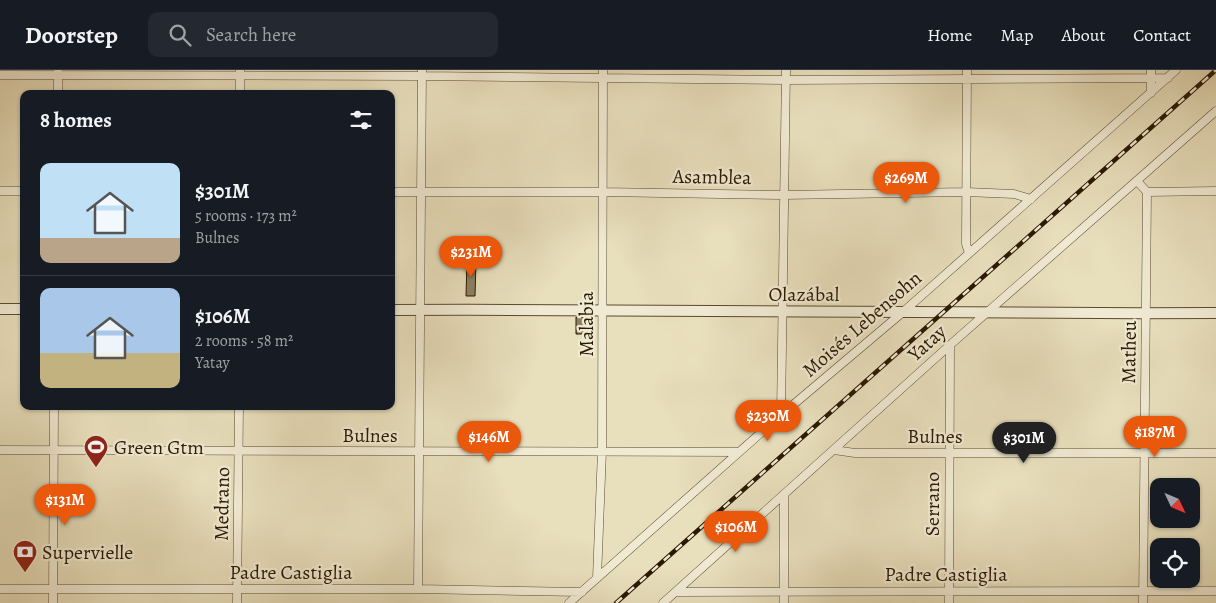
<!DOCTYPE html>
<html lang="en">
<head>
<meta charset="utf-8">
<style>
  :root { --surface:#171b24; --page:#242831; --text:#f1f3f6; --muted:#9ea1a6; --line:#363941; --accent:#ea580c }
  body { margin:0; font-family:Alegreya,serif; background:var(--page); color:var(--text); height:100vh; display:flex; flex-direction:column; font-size:19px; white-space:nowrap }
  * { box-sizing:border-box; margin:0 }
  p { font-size:16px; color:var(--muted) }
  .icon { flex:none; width:28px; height:28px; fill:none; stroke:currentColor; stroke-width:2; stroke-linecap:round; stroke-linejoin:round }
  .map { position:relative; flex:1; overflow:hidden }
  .side { position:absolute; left:20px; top:20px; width:375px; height:320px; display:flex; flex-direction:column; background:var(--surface); border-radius:10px; box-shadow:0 1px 4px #0004 }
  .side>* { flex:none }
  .needle { width:32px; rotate:134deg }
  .fabs { position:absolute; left:1150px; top:408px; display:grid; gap:10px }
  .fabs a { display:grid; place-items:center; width:50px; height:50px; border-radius:10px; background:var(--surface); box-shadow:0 1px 4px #0004; font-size:25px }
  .price { position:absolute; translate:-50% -42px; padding:0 11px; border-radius:18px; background:var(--accent); color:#fff; font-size:16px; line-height:32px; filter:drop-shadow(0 1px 2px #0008) }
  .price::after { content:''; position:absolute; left:50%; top:30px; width:15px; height:11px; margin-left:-8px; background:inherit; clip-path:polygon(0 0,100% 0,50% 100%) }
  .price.on { background:#222; color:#fff }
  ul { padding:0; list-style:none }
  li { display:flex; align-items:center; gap:15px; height:125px; padding:0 20px }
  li+li { border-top:1px solid var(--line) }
  li span { display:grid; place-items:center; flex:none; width:140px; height:100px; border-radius:10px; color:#555 }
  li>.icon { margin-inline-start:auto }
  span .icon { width:60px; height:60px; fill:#fffc; stroke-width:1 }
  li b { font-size:21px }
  h2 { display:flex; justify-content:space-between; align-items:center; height:60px; padding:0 20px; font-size:21px }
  header { display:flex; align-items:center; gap:30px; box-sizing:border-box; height:70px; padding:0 25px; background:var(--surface); border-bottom:1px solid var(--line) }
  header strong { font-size:24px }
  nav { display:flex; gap:28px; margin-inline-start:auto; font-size:18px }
  .search { width:350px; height:45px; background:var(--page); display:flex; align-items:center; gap:12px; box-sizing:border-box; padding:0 18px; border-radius:10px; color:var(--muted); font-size:19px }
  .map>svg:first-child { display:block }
  .building { fill:#8d8063; stroke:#2a1902 }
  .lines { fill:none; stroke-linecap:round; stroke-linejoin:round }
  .minor-casing { stroke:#5a4a30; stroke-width:9 }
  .tertiary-casing { stroke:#5a4a30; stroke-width:12 }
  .minor { stroke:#f0ead3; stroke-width:8 }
  .tertiary { stroke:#f0ead3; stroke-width:10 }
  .rail-casing { stroke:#2a1902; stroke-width:4.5 }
  .rail { stroke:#f0ead3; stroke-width:2.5; stroke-dasharray:8; stroke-linecap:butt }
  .labels { text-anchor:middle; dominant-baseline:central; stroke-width:4.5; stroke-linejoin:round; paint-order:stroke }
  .street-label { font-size:20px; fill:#2a1902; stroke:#f0ead3 }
  .poi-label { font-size:20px; fill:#2a1902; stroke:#f0ead3; text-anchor:start }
</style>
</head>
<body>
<header>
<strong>Doorstep</strong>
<div class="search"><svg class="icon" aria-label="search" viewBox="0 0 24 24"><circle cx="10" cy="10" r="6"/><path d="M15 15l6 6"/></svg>Search here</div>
<nav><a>Home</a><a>Map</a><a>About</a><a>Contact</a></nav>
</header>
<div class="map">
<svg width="1216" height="533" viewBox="0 0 1216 533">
  <rect width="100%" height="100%" fill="#e8dfbc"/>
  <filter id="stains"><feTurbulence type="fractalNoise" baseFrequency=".004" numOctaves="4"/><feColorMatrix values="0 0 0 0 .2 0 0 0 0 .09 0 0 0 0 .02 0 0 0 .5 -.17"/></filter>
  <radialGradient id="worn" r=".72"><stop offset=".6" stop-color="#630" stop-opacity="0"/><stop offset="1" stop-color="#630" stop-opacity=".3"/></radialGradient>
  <!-- building -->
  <path class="building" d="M467 190 476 191 475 226H466Z
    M576 247H590L593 252V264H576Z"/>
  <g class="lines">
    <defs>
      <path id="minor" d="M967 0 966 174 969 183
        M0 5 422 6 786 10 1168 8
        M1151 23V0
        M58 24V2
        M240 24V0
        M1137 111 1147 122 1216 121
        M0 121H24
        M391 122H603L783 125 966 122 1014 124 1031 129
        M781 345 786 0
        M0 380 739 382
        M834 380 855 383H1216
        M597 508 602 381 603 0
        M0 519H418L582 522
        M418 519 422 0
        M676 522 1216 521
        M53 533 54 336
        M237 533 239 336
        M569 533 781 345 903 242 1176 0
        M663 533 950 275 1216 41
        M784 533V424
        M949 533 950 275
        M1143 533 1147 122"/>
      <path id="tertiary" d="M0 239H24
        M391 240C666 239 941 244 1216 243"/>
    </defs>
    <!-- minor casing -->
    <use href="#minor" class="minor-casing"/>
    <!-- tertiary casing -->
    <use href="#tertiary" class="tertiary-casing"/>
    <!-- minor -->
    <use href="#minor" class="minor"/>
    <!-- tertiary -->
    <use href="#tertiary" class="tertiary"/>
    <defs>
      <path id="rail" d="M616 533 1216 0"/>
    </defs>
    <!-- rail casing -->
    <use href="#rail" class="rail-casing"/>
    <!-- rail -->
    <use href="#rail" class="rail"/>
  </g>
  <!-- icons -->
  <defs>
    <symbol id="stadium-pin" viewBox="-11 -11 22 30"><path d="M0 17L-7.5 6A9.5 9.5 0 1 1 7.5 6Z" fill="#8f2418" stroke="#f0ead3"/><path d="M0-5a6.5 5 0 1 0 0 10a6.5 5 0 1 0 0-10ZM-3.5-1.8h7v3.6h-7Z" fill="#fff"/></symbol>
    <symbol id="bank-pin" viewBox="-11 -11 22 30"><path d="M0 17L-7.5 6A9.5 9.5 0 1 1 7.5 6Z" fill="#8f2418" stroke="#f0ead3"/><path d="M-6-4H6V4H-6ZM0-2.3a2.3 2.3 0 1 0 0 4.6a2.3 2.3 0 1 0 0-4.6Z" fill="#fff"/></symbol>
  </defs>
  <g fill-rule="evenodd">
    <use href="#stadium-pin" x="82" y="363" width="28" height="38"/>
    <use href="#bank-pin" x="11" y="468" width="28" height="38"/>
  </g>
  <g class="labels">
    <!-- street labels -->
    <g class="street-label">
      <text transform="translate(712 107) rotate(1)">Asamblea</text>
      <text x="804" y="224">Olazábal</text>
      <text transform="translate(586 254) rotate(-90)">Malabia</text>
      <text transform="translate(862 254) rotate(-41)">Moisés Lebensohn</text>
      <text transform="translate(927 273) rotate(-42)">Yatay</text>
      <text transform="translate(1129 282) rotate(-89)">Matheu</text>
      <text x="370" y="365">Bulnes</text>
      <text x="935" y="366">Bulnes</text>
      <text transform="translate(222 434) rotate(-89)">Medrano</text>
      <text transform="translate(932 434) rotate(-90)">Serrano</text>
      <text x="291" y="502">Padre Castiglia</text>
      <text x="946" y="504">Padre Castiglia</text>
    </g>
    <!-- poi labels -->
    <g class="poi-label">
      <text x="114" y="377">Green Gtm</text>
      <text x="42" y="482">Supervielle</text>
    </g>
  </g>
  <rect width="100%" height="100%" filter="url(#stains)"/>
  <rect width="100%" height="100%" fill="url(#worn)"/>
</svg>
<div class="fabs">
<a><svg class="needle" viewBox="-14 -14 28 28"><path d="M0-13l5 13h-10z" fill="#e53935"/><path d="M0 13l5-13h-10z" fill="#9ea1a6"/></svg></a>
<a><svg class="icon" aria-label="locate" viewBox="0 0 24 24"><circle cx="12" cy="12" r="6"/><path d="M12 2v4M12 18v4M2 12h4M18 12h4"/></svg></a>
</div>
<b class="price" style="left:906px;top:134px">$269M</b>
<b class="price" style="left:471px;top:208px">$231M</b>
<b class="price" style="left:768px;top:372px">$230M</b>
<b class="price" style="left:1155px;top:388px">$187M</b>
<b class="price" style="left:489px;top:393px">$146M</b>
<b class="price on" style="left:1024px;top:394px">$301M</b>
<b class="price" style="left:65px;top:456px">$131M</b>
<b class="price" style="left:736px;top:483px">$106M</b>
<section class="side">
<h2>8 homes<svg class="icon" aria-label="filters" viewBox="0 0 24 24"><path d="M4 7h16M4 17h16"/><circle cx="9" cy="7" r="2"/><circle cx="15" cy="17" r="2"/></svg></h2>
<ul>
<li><span style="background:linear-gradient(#bfe0f5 75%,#b9a48a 0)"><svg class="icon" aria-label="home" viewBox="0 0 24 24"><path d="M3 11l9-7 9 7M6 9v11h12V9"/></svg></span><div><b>$301M</b><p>5 rooms · 173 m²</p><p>Bulnes</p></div></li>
<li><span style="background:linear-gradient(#a9c7e8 65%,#c2b280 0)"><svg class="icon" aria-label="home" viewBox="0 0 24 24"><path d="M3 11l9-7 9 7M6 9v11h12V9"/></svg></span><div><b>$106M</b><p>2 rooms · 58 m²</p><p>Yatay</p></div></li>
</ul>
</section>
</div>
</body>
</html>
